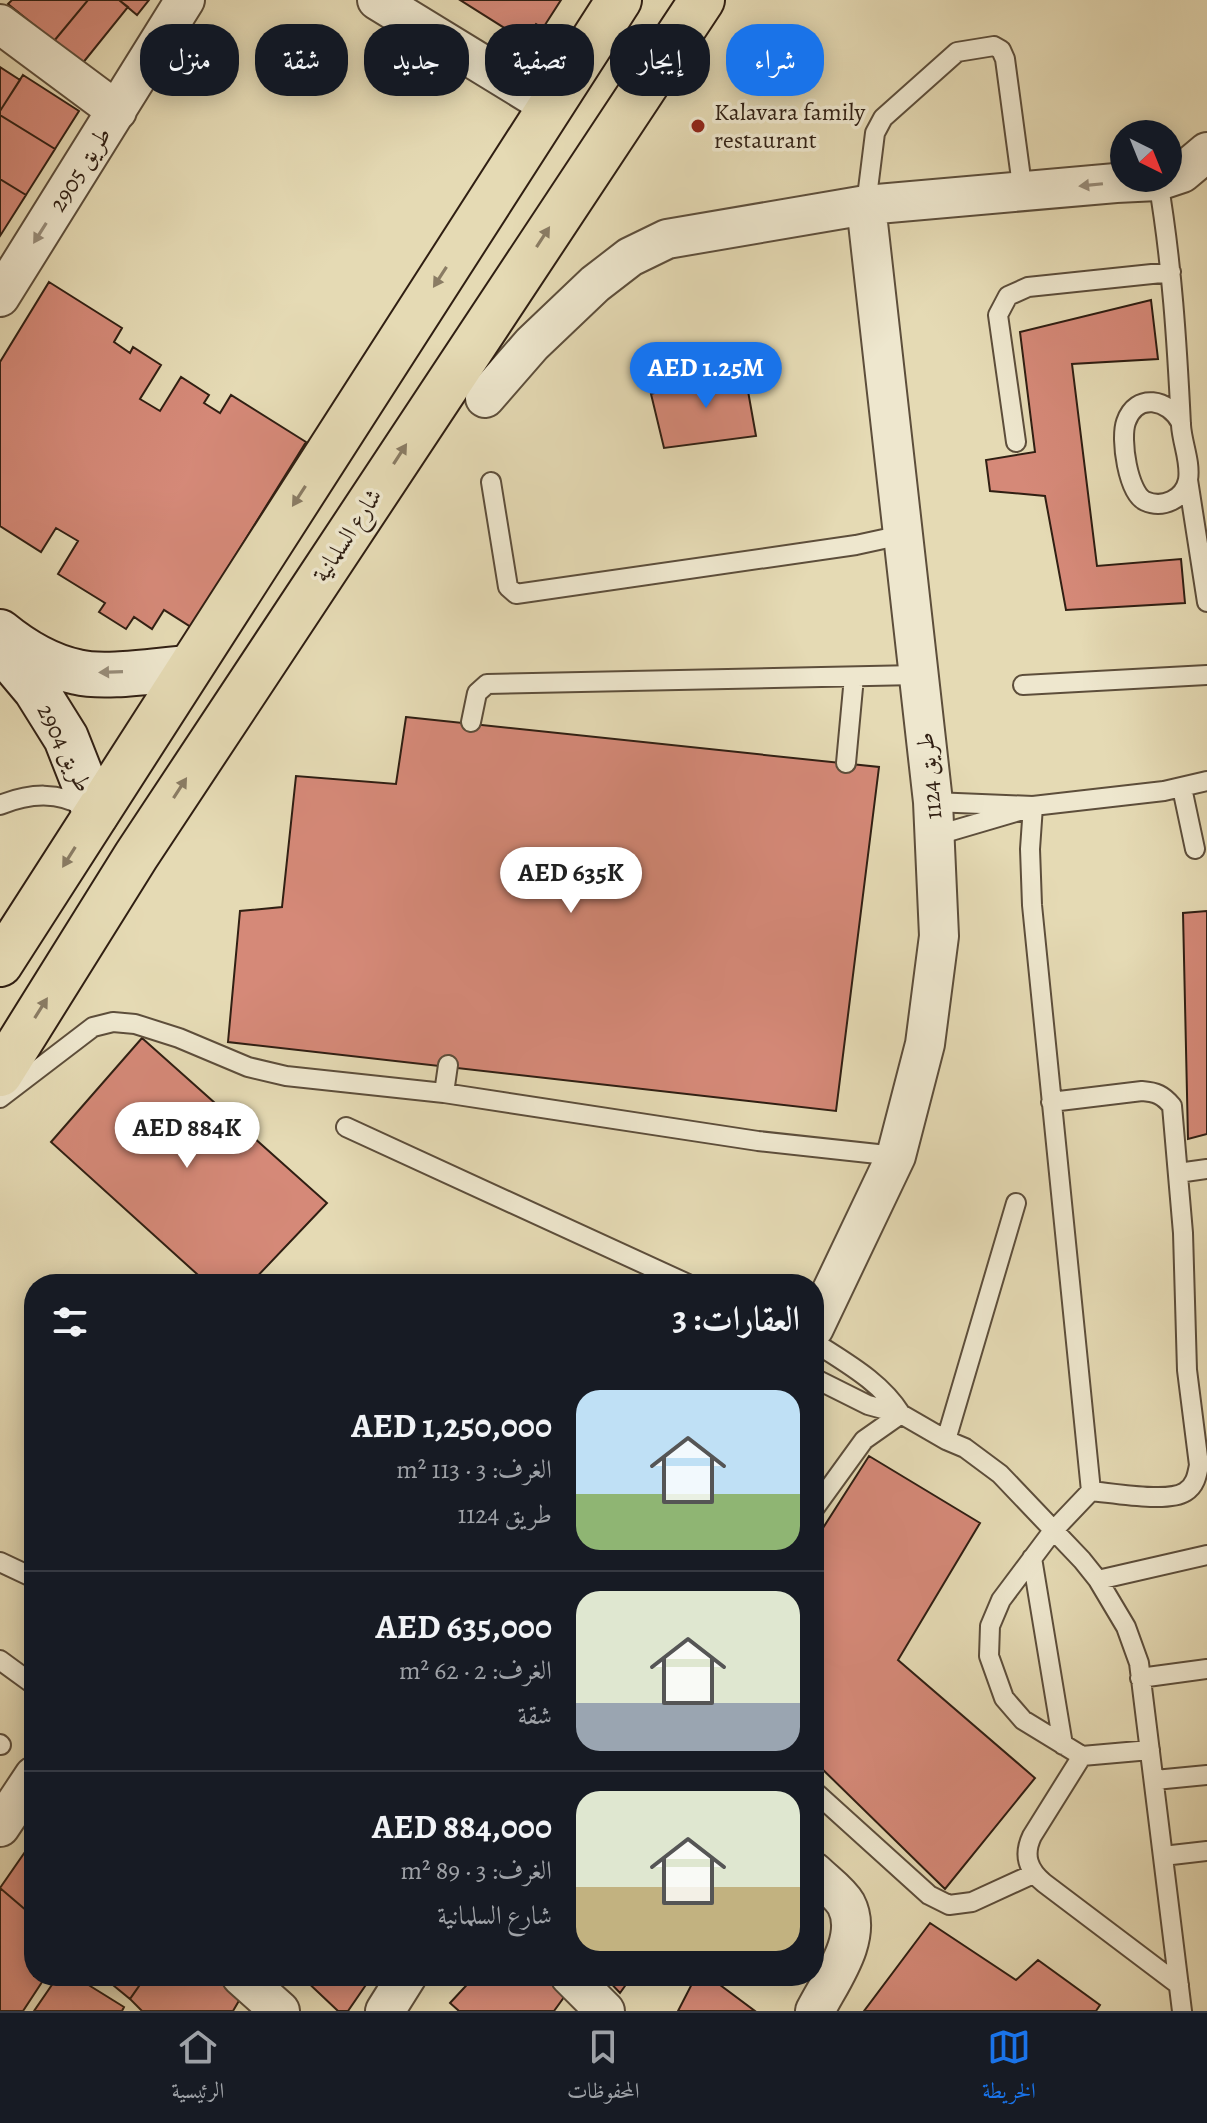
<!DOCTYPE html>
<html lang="ar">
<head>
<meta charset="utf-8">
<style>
  :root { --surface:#171b24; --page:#20242c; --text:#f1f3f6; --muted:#9ea1a6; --line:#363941; --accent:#1a73e8 }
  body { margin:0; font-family:Alegreya,Amiri,serif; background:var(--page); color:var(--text); direction:rtl; height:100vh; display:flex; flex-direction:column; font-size:30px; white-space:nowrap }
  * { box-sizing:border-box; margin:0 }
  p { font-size:26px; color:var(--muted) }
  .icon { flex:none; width:44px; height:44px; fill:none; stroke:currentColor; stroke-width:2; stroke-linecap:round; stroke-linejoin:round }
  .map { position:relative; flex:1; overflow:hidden; direction:ltr }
  .side { position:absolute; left:24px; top:1274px; width:800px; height:712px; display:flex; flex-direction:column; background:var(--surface); border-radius:32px; box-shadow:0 4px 20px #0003; direction:rtl }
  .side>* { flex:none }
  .banner { position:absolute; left:24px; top:24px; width:800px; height:72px; direction:rtl; display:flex; gap:16px }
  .needle { width:52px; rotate:137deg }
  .fabs { position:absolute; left:1110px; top:120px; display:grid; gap:16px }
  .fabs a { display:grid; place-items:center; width:72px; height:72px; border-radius:50%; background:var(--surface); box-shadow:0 4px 20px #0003; font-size:40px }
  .price { position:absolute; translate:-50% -68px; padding:0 18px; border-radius:28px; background:#fff; color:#222; font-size:26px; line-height:52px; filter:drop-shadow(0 2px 4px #0008) }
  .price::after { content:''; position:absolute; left:50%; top:48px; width:24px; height:18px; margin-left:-12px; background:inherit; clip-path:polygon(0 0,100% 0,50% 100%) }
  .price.selected { background:var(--accent); color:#fff }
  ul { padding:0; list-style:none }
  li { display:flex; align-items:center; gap:24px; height:200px; padding:0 24px }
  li+li { border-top:2px solid var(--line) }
  li span { display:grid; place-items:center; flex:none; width:224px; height:160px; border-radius:24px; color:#555 }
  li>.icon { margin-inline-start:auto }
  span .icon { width:96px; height:96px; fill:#fffc; stroke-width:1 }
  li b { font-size:34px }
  h2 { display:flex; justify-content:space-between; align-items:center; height:96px; padding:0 24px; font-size:34px }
  .chip { padding:0 28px; border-radius:32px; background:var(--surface); box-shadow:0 4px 20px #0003; font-size:28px; line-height:72px }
  .chip.selected { background:var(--accent); color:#fff }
  .menu { display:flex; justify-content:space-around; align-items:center; height:112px; border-top:2px solid var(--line); background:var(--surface); font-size:22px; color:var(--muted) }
  .menu a { display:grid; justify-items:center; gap:4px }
  .menu .selected { color:var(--accent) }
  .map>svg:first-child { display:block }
  .building { fill:#d58978; stroke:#301f13; stroke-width:2 }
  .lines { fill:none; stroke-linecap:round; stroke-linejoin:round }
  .lane-casing { stroke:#5d4e3b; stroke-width:22 }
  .street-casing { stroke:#5d4e3b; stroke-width:42 }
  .secondary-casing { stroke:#301f13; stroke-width:48 }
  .primary-casing { stroke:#301f13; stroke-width:48 }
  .lane { stroke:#eee7ce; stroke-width:18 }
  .street { stroke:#eee7ce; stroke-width:38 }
  .secondary { stroke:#eee7ce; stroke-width:44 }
  .primary { stroke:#e5dab4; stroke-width:44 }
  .oneway { fill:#988d7a }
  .oneway2 { fill:#8a7c64 }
  .poi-dot { fill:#8f2418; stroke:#eee7ce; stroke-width:3 }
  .labels { text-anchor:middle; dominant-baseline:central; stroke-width:7; stroke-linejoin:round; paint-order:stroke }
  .poi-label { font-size:24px; fill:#301f13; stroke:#eee7ce; text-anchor:start }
  .street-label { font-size:24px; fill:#301f13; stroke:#eee7ce }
</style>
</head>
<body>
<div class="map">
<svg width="1207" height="2011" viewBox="0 0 1207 2011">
  <rect width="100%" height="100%" fill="#e5dab4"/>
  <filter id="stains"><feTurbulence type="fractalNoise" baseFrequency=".0025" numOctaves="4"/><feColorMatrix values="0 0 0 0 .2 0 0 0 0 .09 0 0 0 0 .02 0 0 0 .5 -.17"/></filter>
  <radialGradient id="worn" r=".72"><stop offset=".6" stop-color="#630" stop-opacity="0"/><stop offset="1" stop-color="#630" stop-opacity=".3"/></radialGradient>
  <!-- building -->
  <path class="building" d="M12 0H88L54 41 8 4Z
    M88 0H119L128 7 82 64 54 41Z
    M119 0H149L137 15Z
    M460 0H561L543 28 536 24 525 41Z
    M0 67 20 80 0 111Z
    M23 75 79 111 55 149 0 115V111Z
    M0 115 55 149 26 195 0 179Z
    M0 179 26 195 0 236Z
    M49 282 122 328 114 342 130 353 133 347 161 365 140 399 160 411 181 377 209 395 204 403 220 413 231 395 306 442 191 627 164 610 152 629 134 617 126 629 99 612 105 603 58 574 78 541 56 528 41 552 0 526V362Z
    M1151 300 1158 359 1072 364 1097 566 1181 559 1185 603 1066 610 1045 496 990 491 986 460 1035 452 1020 332Z
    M743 363 756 436 664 448 651 394Z
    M406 717 879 767 836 1111 228 1042 240 911 282 907 296 776 396 784Z
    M1207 911V1134L1188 1139 1183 913Z
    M142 1038 327 1203 250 1284H208L51 1142Z
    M869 1456 980 1523 898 1660 1035 1778 945 1889 814 1761V1542Z
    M34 1839V1917L0 1888Z
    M0 1888 34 1917V1976H46L23 2011H0Z
    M814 1917 822 1924 814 1933Z
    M930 1923 1016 1980 1038 1960 1100 2005 1096 2011H864Z
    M58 1976H74L124 2007 122 2011H34Z
    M102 1976H146L130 1999Z
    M146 1976H213L240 1999 233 2011H142L130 1999Z
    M301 1976H372L348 2011H338Z
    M475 1976H547L567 1993 554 2011H459L450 2003Z
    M604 1976H632L620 1993Z
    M696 1976H708L755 2011H678Z"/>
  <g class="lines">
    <defs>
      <path id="lane" d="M1158 181C1172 262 1177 344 1181 425 1182 443 1191 462 1188 480 1184 499 1163 509 1145 501 1128 493 1120 439 1126 422 1136 392 1169 399 1181 423
        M866 205 875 133 883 118 957 52 994 46 1001 50 1005 59 1023 193
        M1016 442 998 315 1008 296 1028 287 1171 272
        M1188 480 1207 602
        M491 482 508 587 516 594 856 545 902 535
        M1023 685 1207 675
        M471 722 477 693 487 684 917 675
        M846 763 854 677
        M1182 788 1195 849
        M933 802 1033 806 1164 791 1207 781
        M0 805C30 793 58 791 87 808
        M1033 806 1030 849 1032 905 1091 1491
        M934 836 1026 809
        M444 1093 448 1065
        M0 1098 93 1027 113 1022 135 1024 179 1038 248 1067 286 1076 444 1093 758 1141 896 1156
        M1051 1102 1142 1091C1156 1092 1163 1095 1172 1106L1183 1233 1187 1370 1199 1465C1197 1476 1195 1486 1185 1492 1168 1503 1113 1493 1091 1491L1052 1532 1001 1600 990 1626 989 1656 1004 1698 1023 1720 1082 1756 1150 1750
        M346 1127 688 1284
        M1178 1173 1207 1169
        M814 1342C846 1363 880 1381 901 1414
        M814 1378 868 1405 901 1414 946 1440 965 1448 1000 1474 1082 1560 1098 1580 1126 1627 1139 1663 1182 2011
        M946 1440 1016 1203
        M814 1509 864 1440 901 1414
        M1032 1558 1063 1745
        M0 1562 34 1578
        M1098 1580 1207 1555
        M0 1660 30 1682
        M1140 1678 1207 1669
        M0 1744 1 1745
        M1082 1756 1032 1836C1023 1855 1028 1870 1044 1883L1179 1985
        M1155 1780 1207 1775
        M814 1791 929 1895 949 1905 972 1902 1033 1874
        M1163 1856 1207 1851"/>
      <path id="street" d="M377 0 550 106
        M0 24 117 111
        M0 297 185 0
        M485 398 532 344 595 284 630 257 667 239 866 205 1116 183 1158 181 1182 173 1207 152
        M814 1328 896 1156 925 1044 939 936 933 802 866 205
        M0 1827 34 1776
        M814 1872C824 1882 839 1892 846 1904 864 1938 830 1981 815 2011
        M241 1976 280 2011
        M570 1976 605 2011
        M385 2011 407 1976"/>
      <path id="secondary" d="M0 632C22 650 49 666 77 672 105 679 158 670 189 668
        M0 647 36 690 66 738 96 814"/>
      <path id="primary" d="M0 964 619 0
        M0 1074 136 856 702 0"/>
    </defs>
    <!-- lane casing -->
    <use href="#lane" class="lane-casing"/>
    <!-- street casing -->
    <use href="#street" class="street-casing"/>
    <!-- secondary casing -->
    <use href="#secondary" class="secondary-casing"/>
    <!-- primary casing -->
    <use href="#primary" class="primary-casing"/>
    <!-- lane -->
    <use href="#lane" class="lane"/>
    <!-- street -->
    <use href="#street" class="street"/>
    <!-- secondary -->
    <use href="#secondary" class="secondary"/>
    <!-- primary -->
    <use href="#primary" class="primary"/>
  </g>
  <!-- one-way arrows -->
  <defs><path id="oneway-solid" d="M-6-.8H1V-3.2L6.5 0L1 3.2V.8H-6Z" transform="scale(2)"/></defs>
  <g class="oneway">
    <use href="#oneway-solid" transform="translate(1091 185) rotate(174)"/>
    <use href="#oneway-solid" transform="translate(40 233) rotate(122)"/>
    <use href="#oneway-solid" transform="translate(111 672) rotate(178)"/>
  </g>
  <g class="oneway2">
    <use href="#oneway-solid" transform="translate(543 237) rotate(-57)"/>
    <use href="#oneway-solid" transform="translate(440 277) rotate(123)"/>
    <use href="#oneway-solid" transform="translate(400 454) rotate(-57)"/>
    <use href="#oneway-solid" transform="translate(299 496) rotate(123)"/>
    <use href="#oneway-solid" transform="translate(180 788) rotate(-57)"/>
    <use href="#oneway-solid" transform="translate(69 857) rotate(122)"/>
    <use href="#oneway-solid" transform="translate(41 1008) rotate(-58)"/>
  </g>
  <!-- markers -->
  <circle class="poi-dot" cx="698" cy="126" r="8"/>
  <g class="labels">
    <!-- poi labels -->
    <g class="poi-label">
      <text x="714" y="112">Kalavara family<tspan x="714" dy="28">restaurant</tspan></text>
    </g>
    <!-- street labels -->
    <g class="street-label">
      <text transform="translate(80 169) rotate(-58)">طريق 2905</text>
      <text transform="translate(347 535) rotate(-57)">شارع السلمانية</text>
      <text transform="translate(65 748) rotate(64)">طريق 2904</text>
      <text transform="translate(929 776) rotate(-96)">طريق 1124</text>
    </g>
  </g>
  <rect width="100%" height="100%" filter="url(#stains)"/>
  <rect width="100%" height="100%" fill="url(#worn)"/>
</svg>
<div class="fabs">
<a><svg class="needle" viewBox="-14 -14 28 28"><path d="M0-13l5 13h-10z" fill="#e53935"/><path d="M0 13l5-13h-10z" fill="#9ea1a6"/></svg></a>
</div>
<b class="price selected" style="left:706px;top:410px">AED 1.25M</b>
<b class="price" style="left:571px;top:915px">AED 635K</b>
<b class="price" style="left:187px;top:1170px">AED 884K</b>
<div class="banner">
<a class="chip selected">شراء</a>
<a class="chip">إيجار</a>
<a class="chip">تصفية</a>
<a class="chip">جديد</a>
<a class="chip">شقة</a>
<a class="chip">منزل</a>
</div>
<section class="side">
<h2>العقارات: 3<svg class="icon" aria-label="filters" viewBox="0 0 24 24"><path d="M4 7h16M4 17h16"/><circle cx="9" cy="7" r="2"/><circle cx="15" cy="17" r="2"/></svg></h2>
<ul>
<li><span style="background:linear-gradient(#bfe0f5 65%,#8fb573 0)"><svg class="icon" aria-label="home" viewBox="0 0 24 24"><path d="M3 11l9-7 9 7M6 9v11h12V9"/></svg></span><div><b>AED 1,250,000</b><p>الغرف: 3 · 113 m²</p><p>طريق 1124</p></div></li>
<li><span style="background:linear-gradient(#dfe7d0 70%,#9aa5b1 0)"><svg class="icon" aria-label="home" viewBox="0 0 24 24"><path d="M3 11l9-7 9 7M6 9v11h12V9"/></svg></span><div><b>AED 635,000</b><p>الغرف: 2 · 62 m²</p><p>شقة</p></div></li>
<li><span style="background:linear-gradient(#dfe7d0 60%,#c2b280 0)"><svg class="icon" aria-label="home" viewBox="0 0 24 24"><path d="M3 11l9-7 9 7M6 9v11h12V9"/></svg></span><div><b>AED 884,000</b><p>الغرف: 3 · 89 m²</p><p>شارع السلمانية</p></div></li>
</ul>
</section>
</div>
<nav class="menu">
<a class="selected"><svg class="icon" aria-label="map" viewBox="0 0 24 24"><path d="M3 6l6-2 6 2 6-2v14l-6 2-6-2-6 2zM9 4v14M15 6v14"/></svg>الخريطة</a>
<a><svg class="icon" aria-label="saved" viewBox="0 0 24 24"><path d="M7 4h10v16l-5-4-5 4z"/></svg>المحفوظات</a>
<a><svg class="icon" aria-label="home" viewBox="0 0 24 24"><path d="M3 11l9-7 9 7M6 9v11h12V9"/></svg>الرئيسية</a>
</nav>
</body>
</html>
